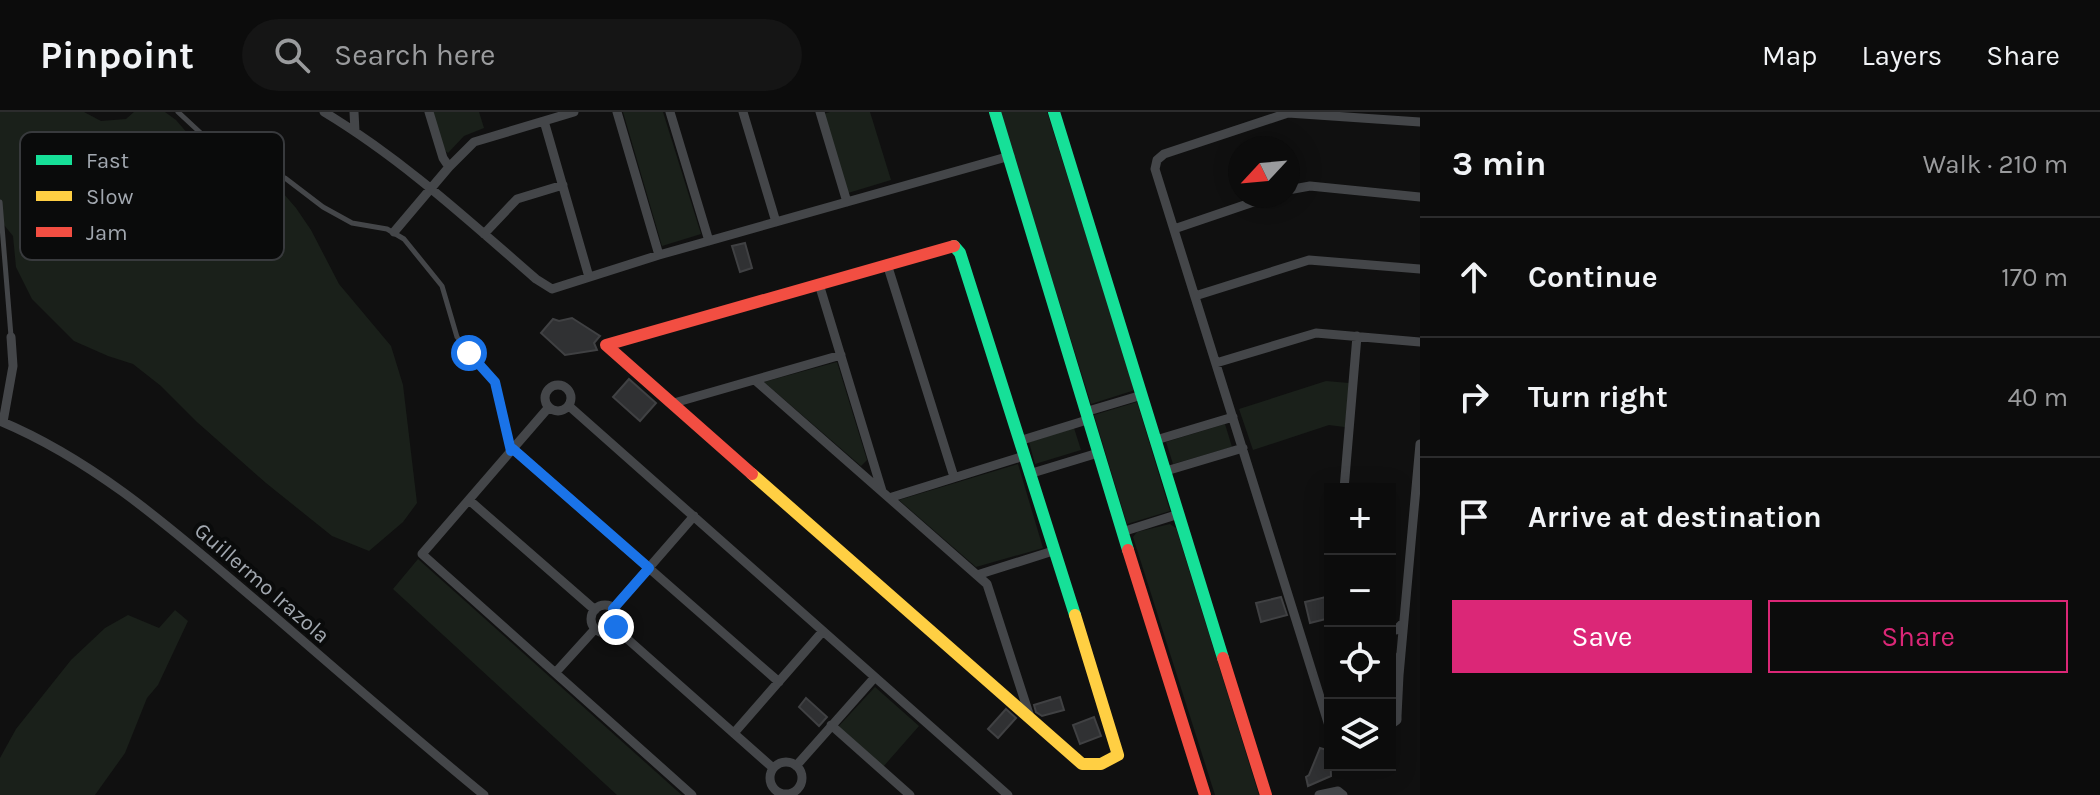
<!DOCTYPE html>
<meta charset="utf-8">
<style>
body{margin:0;font-family:Karla,sans-serif;background:#151515;color:#f1f3f6}
.controls{position:absolute;right:24px;bottom:24px;display:grid;overflow:hidden;border-radius:0px;box-shadow:0 4px 20px #0003}
.controls button{width:72px;height:72px;display:grid;place-items:center;padding:0;border:0;border-bottom:2px solid #2c2c2d;background:#0c0c0c;color:#f1f3f6;font:40px sans-serif}
.compass{position:absolute;left:1228px;top:24px;width:72px;height:72px;border-radius:50%;background:#0c0c0c;box-shadow:0 4px 20px #0003;rotate:244deg}
.stop{position:absolute;width:24px;height:24px;margin:-18px;border:6px solid #1a73e8;border-radius:50%;background:#fff}
.stop.end{background:#1a73e8;border-color:#fff;box-shadow:0 2px 8px #0008}
.list{margin:0;padding:0;list-style:none}
h2{display:flex;justify-content:space-between;align-items:center;height:104px;margin:0;padding:0 32px;font-size:34px}
h2 small{font-size:26px;font-weight:400;color:#9a9b9d}
.list li{display:grid;grid-template-columns:52px 1fr auto;gap:24px;align-items:center;box-sizing:border-box;height:120px;padding:0 32px;border-top:2px solid #2c2c2d}
.list b{display:block;font-size:30px;white-space:nowrap}
.list em{font-size:26px;font-style:normal;color:#9a9b9d}
.actions{display:flex;gap:16px;padding:24px 32px}
.actions a{flex:1;padding:18px 0;border:2px solid #db2777;border-radius:0px;text-align:center;font-size:28px;color:#db2777}
.actions .main{background:#db2777;color:#fff}
.icon{flex:none;width:44px;height:44px;fill:none;stroke:currentColor;stroke-width:2;stroke-linecap:round;stroke-linejoin:round}
.map{position:relative;flex:none;width:1420px;height:683px;overflow:hidden}
header{display:flex;align-items:center;gap:48px;box-sizing:border-box;height:112px;padding:0 40px;background:#0c0c0c;border-bottom:2px solid #2c2c2d}
header strong{font-size:38px}
nav{display:flex;gap:44px;margin-inline-start:auto;font-size:28px}
.search{width:560px;height:72px;background:#151515;display:flex;align-items:center;gap:20px;box-sizing:border-box;padding:0 28px;border-radius:44px;color:#9a9b9d;font-size:30px}
main{display:flex}
aside{flex:1;background:#0c0c0c}
.map>svg:first-child{display:block}
.green{fill:#1a201a}
.building{fill:#303133;stroke:#404143;stroke-width:2}
.lines{fill:none;stroke-linecap:round;stroke-linejoin:round}
.lane{stroke:#444649;stroke-width:5}
.street{stroke:#444649;stroke-width:9}
.fast{stroke:#16e098;stroke-width:12}
.slow{stroke:#ffcf43;stroke-width:12}
.jam{stroke:#f24e42;stroke-width:12}
.route{stroke:#1a73e8;stroke-width:10}
.labels{text-anchor:middle;dominant-baseline:central;stroke-width:8;stroke-linejoin:round;paint-order:stroke}
.street-label{font-size:22px;fill:#a2a8b0;stroke:#0a0b0b}
.key{fill:#0a0b0b;stroke:#383a3d;stroke-width:2}
.key-label{font-size:22px;fill:#a2a8b0}
</style>
<header>
<strong>Pinpoint</strong>
<div class="search"><svg class="icon" aria-label="search" viewBox="0 0 24 24"><circle cx="10" cy="10" r="6"/><path d="M15 15l6 6"/></svg>Search here</div>
<nav><a>Map</a><a>Layers</a><a>Share</a></nav>
</header>
<main>
<div class="map">
<svg width="1420" height="683" viewBox="0 0 1420 683">
<rect width="100%" height="100%" fill="#101010"/>
<!-- green -->
<path class="green" d="M0,0H84L101,9L126,7L134,0H165L176,8L201,37L234,63L276,73L296,96L311,118L339,172L391,234L403,273L417,391L403,410L369,439L332,424L266,371L197,310L161,274L133,252L108,244L74,229L32,187L16,155L13,124L0,108Z
M433,0H479L484,16L464,24L448,41L444,38Z
M623,0H663L701,122L662,134Z
M830,0H870L891,68L848,81L823,2Z
M1000,0H1047L1135,278L1091,292Z
M837,250L867,348L861,354L764,270Z
M1326,269L1349,271L1345,315L1329,313L1253,338L1239,297Z
M1137,290L1170,399L1127,412L1094,303Z
M1225,312L1232,335L1173,352L1166,330Z
M1074,316L1081,338L1035,352L1029,330Z
M1018,352L1043,436L976,455L899,388Z
M1170,412L1176,416L1259,683H1215L1133,425L1137,420Z
M418,447L675,677L682,683H617L393,477Z
M175,498L188,509L158,573L147,586L125,641L95,683H0V646L16,617L71,548L105,516L128,503L159,516Z
M875,575L919,614L883,655L838,615Z"/>
<!-- building -->
<path class="building" d="M745,131L752,156L740,160L732,134Z
M572,206L600,224L594,231L597,238L565,243L541,221L553,207L559,209Z
M629,267L656,291L640,309L613,285Z
M1330,484V506L1310,511L1305,490Z
M1281,485L1287,503L1261,510L1256,491Z
M1060,585L1064,598L1042,604L1036,600L1034,593Z
M806,586L827,605L819,614L799,595Z
M1006,597L1016,606L998,626L988,617Z
M1094,605L1101,624L1080,632L1073,613Z
M1320,636L1330,639L1331,664L1308,674L1306,665L1309,663Z"/>
<g class="lines">
<!-- lane -->
<path class="lane" d="M178,0L219,38L285,66L323,95L352,111L387,117L404,127L442,174L457,225L495,270L510,338
M0,90L11,224"/>
<!-- street -->
<path class="street" d="M324,0C402,47 468,108 536,167L552,177L659,143L1010,44
M354,0L355,19
M429,0L443,46L449,55
M617,0L659,143
M670,0L709,129
M743,0L776,110
M820,0L847,90
M1291,0L1164,42L1157,48L1155,57L1330,617
M1288,1L1420,10
M544,9L589,165
M1288,78L1310,74L1420,85
M1174,117L1271,84
M394,120L449,55L474,30L574,0
M484,122L517,87L563,73
M887,152L954,365
M819,172L882,379
M1195,184L1309,148L1420,157
M1216,251L1316,221L1420,230
M755,268L987,472L1030,605
M545 286a13 13 0 1 1 26 0a13 13 0 1 1-26 0Z
M674,291L841,243
M569,294L1008,683
M549,295L422,442L692,683
M1085,300L1142,283
M0,309C96,349 174,419 253,486C330,552 406,619 484,683
M3,310L13,254L11,225
M1156,328L1233,305
M1019,329L1087,308
M513,337L779,570
M1166,359L1243,336
M1029,362L1098,341
M1344,377L1357,224
M889,386L1024,344
M469,388L595,498
M1122,420L1179,402
M977,463L1053,439
M591 507a14 14 0 1 1 28 0a14 14 0 1 1-28 0Z
M613,497L694,404
M615,516L773,656
M1390,518H1396L1403,511
M1390,536L1397,559
M556,560L595,517
M831,613L910,683
M1390,613L1397,608V604L1399,563L1420,332
M734,621L823,519
M770 666a16 16 0 1 1 32 0a16 16 0 1 1-32 0Z
M796,654L875,565
M1319,683L1338,679L1343,683"/>
<!-- fast -->
<path class="fast" d="M995,0L1128,438
M1054,0L1223,546
M954,134L960,141L1075,503"/>
<!-- slow -->
<path class="slow" d="M752,362L1082,652H1101L1118,643L1075,503"/>
<!-- jam -->
<path class="jam" d="M752,362L606,233L954,134
M1128,438L1205,683
M1223,546L1266,683"/>
</g>
<g class="lines">
<!-- route -->
<path class="route" d="M469,241L495,270L511,339L513,337L649,456L613,497L618,506L616,515"/>
</g>
<g class="labels">
<!-- street labels -->
<g class="street-label">
<text transform="translate(262 471) rotate(41)">Guillermo Irazola</text>
</g>
</g>
<!-- legend -->
<rect x="20" y="20" width="264" height="128" rx="12" class="key"/>
<rect x="36" y="43" width="36" height="10" fill="#16e098"/>
<rect x="36" y="79" width="36" height="10" fill="#ffcf43"/>
<rect x="36" y="115" width="36" height="10" fill="#f24e42"/>
<g class="key-label">
<text x="86" y="56">Fast</text>
<text x="86" y="92">Slow</text>
<text x="86" y="128">Jam</text>
</g>
</svg>
<div class="controls">
<button>+</button>
<button>−</button>
<button><svg class="icon" aria-label="locate" viewBox="0 0 24 24"><circle cx="12" cy="12" r="6"/><path d="M12 2v4M12 18v4M2 12h4M18 12h4"/></svg></button>
<button><svg class="icon" aria-label="layers" viewBox="0 0 24 24"><path d="M12 4l9 5-9 5-9-5zM3 14l9 5 9-5"/></svg></button>
</div>
<svg class="compass" viewBox="-18 -18 36 36"><path d="M0-13l5 13h-10z" fill="#e53935"/><path d="M0 13l5-13h-10z" fill="#9a9b9d"/></svg>
<div class="stop" style="left:469px;top:241px"></div>
<div class="stop end" style="left:616px;top:515px"></div>
</div>
<aside>
<h2>3 min<small>Walk · 210 m</small></h2>
<ul class="list">
<li><svg class="icon" aria-label="ahead" viewBox="0 0 24 24"><path d="M12 20V5M6 11l6-6 6 6"/></svg><div><b>Continue</b></div><em>170 m</em></li>
<li><svg class="icon" aria-label="right" viewBox="0 0 24 24"><path d="M7 20v-9h11M14 6l5 5-5 5"/></svg><div><b>Turn right</b></div><em>40 m</em></li>
<li><svg class="icon" aria-label="arrive" viewBox="0 0 24 24"><path d="M6 21V4h12l-3 4 3 4H6"/></svg><div><b>Arrive at destination</b></div></li>
</ul>
<div class="actions"><a class="main">Save</a><a>Share</a></div>
</aside>
</main>
